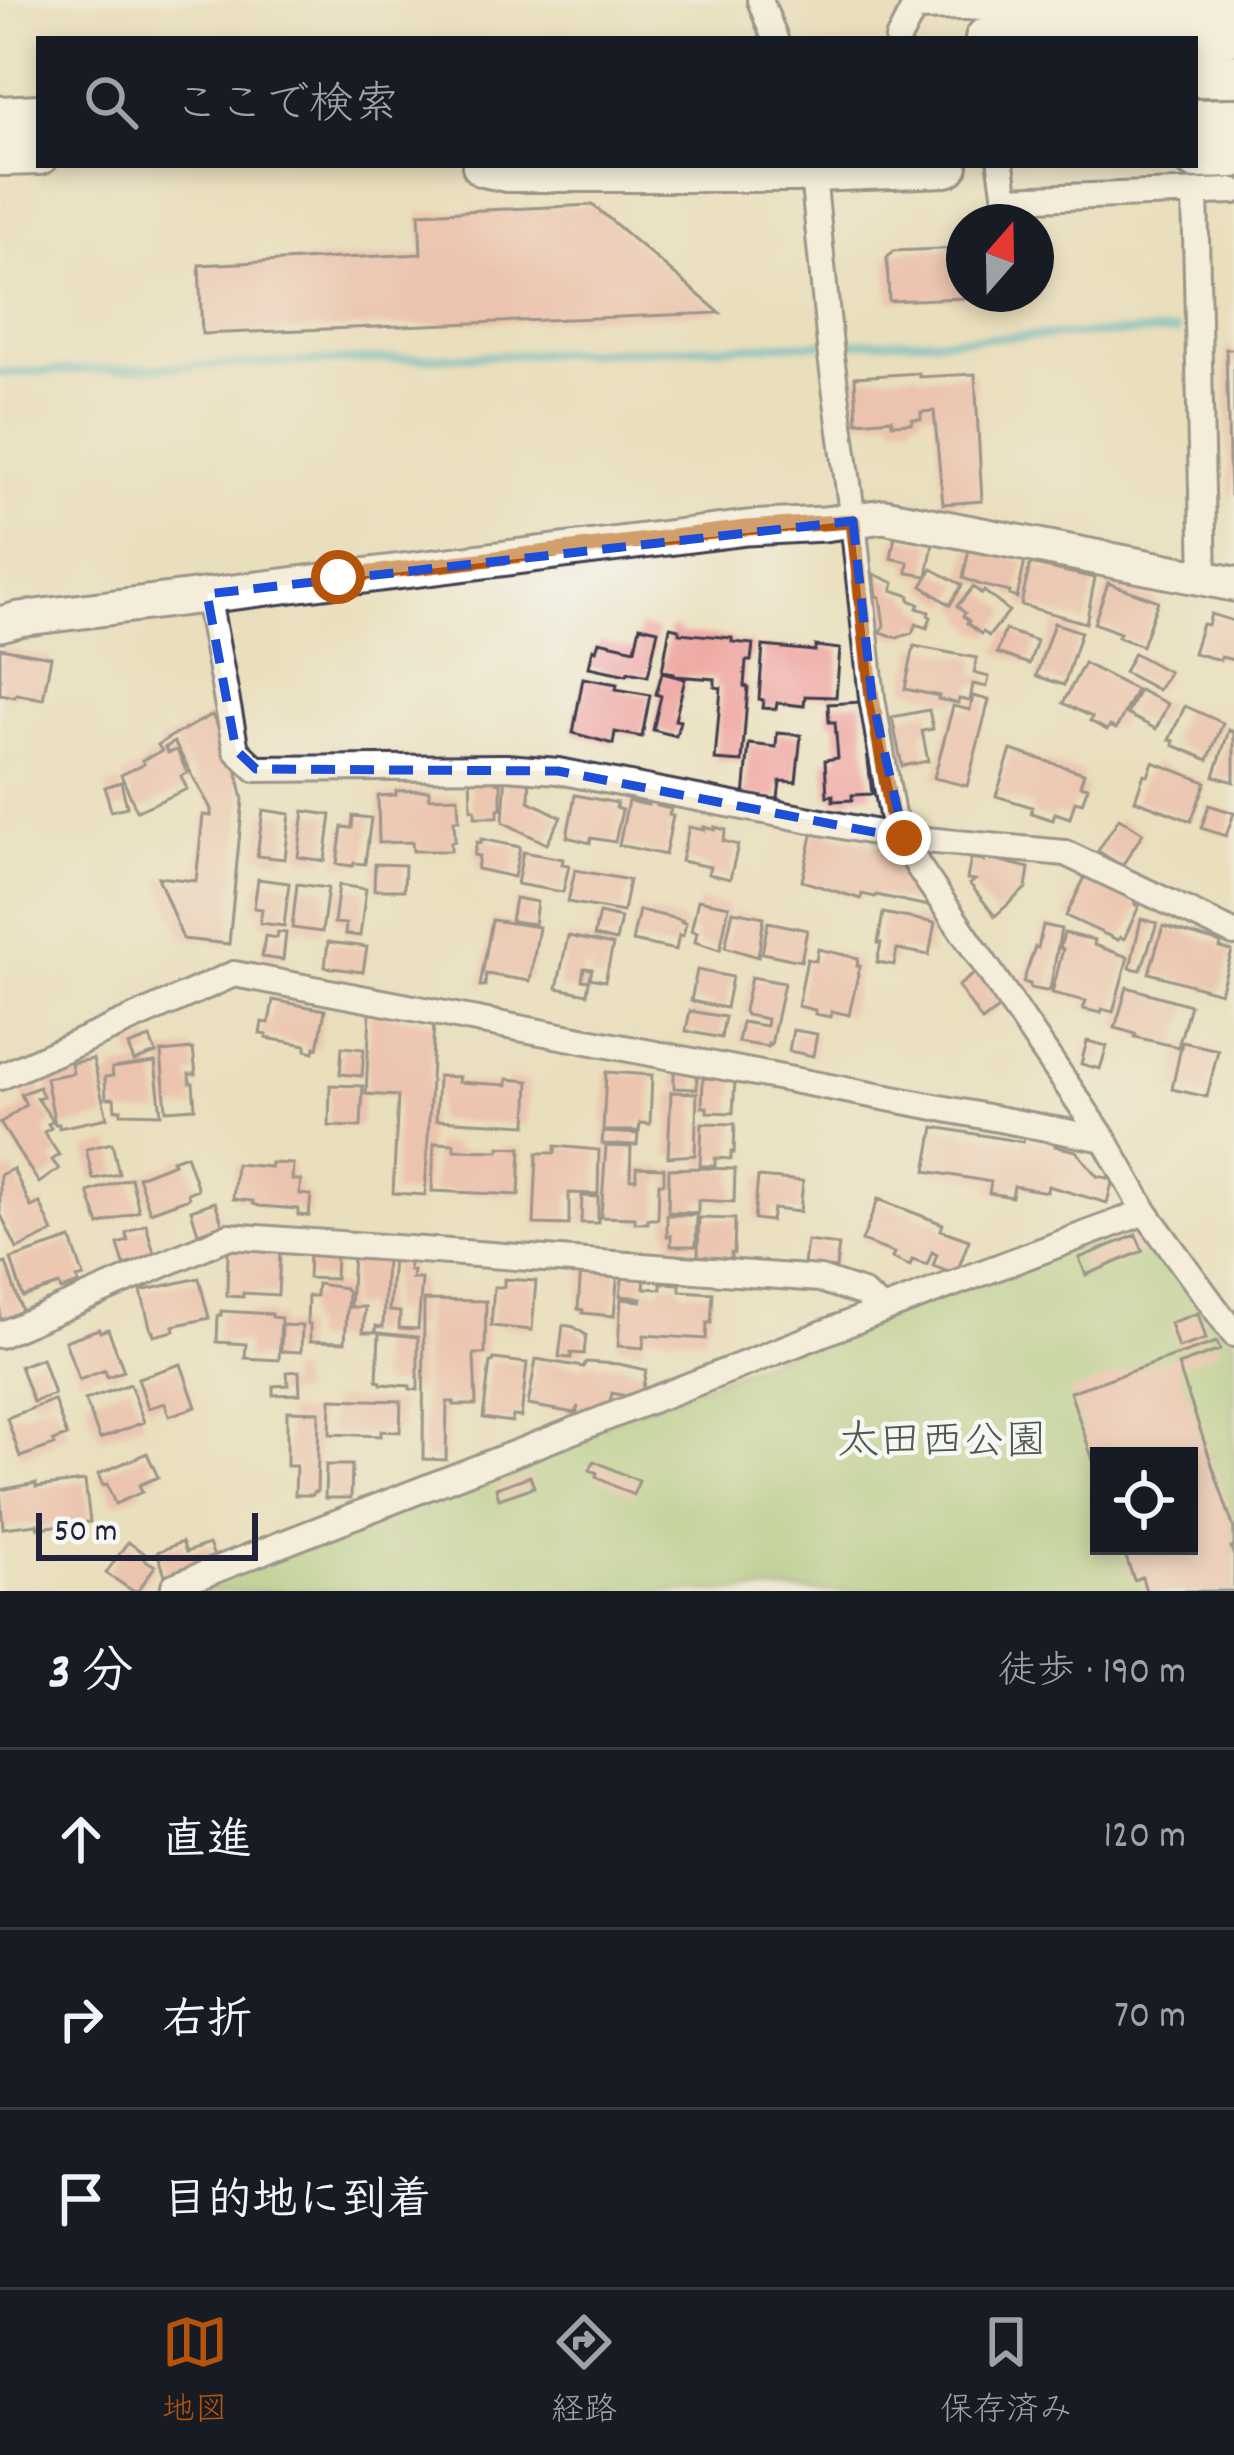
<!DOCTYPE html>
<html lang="ja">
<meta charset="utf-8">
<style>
body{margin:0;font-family:Dekko,"Klee One",sans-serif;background:#20242c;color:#f1f3f6}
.controls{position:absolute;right:36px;bottom:36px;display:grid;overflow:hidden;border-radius:0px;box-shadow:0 6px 18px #0003}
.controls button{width:108px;height:108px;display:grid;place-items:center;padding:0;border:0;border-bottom:3px solid #363941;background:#171b24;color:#f1f3f6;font:60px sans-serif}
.compass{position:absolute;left:946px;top:204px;width:108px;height:108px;border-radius:50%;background:#171b24;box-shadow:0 6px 18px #0003;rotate:20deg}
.scale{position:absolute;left:36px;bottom:30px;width:222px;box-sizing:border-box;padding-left:12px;border:6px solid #22223b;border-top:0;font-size:33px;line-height:42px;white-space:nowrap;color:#22223b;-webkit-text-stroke:9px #f6f6f2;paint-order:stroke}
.stop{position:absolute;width:36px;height:36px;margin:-27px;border:9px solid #b45309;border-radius:50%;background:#fff}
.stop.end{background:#b45309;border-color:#fff;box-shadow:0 3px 12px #0008}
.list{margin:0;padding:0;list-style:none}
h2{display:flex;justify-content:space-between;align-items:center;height:156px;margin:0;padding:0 48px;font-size:51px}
h2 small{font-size:39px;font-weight:400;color:#9ea1a6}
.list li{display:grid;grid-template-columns:78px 1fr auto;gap:36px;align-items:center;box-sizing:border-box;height:180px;padding:0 48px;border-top:3px solid #363941}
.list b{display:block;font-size:45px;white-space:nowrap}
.list em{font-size:39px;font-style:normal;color:#9ea1a6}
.icon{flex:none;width:66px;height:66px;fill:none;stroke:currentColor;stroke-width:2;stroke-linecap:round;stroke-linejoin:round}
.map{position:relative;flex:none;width:1234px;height:1591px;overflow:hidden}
.search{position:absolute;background:#171b24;box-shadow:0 6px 18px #0003;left:36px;right:36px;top:36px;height:132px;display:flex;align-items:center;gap:30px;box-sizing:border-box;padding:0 42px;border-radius:0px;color:#9ea1a6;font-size:45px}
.sheet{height:696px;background:#171b24}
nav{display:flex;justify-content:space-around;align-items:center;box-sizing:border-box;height:168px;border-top:3px solid #363941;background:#171b24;font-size:33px;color:#9ea1a6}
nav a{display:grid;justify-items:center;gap:6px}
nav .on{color:#b45309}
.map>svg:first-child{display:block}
.green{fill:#95c472;stroke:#5c7356;stroke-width:3;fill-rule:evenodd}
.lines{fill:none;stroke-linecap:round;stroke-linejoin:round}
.stream{stroke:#42aec1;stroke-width:9}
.building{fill:#efa39e}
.street-casing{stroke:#403e4e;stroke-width:30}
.secondary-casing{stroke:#403e4e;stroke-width:39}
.highway-casing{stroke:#403e4e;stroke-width:48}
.street{stroke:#fff;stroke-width:24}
.secondary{stroke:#fff;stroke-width:33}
.highway{stroke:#fff;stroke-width:42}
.route{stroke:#b45309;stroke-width:15}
.marked{fill:none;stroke:#1d4ed8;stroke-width:9;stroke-dasharray:24 15;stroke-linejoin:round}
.labels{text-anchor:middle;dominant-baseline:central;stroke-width:9;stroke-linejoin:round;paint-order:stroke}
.park-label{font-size:42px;fill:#4a5b4e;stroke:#f6f6f2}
</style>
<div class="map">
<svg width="1234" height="1591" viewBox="0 0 1234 1591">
<rect width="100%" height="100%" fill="#f6f6f2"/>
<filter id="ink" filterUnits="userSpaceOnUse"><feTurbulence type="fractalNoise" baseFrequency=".00833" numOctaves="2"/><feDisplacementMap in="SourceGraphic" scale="24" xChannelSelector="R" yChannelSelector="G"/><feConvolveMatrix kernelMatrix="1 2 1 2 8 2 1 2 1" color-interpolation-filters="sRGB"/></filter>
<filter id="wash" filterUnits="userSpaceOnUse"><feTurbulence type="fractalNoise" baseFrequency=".004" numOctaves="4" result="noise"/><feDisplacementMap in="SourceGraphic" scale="48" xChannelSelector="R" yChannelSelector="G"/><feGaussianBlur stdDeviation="2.7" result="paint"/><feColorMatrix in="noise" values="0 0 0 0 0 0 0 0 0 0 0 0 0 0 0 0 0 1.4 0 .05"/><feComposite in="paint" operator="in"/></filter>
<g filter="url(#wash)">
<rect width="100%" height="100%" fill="#eadfbc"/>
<!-- green -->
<path class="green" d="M1145,1212L1234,1334V1591H176ZM1099,1456H1189V1546H1099Z"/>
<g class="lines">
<!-- stream -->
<path class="stream" d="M0,373L1177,331"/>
</g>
<g id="blocks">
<!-- building -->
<path class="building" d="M593,205L720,313L202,334L199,265L421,254L419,213Z
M964,248V298L889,301L887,258L893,251Z
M1226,349H1234V495H1230Z
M919,373V377L975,374L982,501L943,504L934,411L921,412V419H912V423L892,424V419L857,422L855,377Z
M895,536L933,543L927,576L907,573L908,562L891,558Z
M969,549L1025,561L1017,598L1009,595L1010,592L981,585L963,578Z
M1030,564L1095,578L1086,623L1021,605Z
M932,569L962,585L950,605L922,586Z
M874,574L894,583L892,590L910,596L909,600L919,604L917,608L929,612L928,615L931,617L927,628L916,624L912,633L897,638L881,632L884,625L880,597L877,596Z
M1108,583L1158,601L1142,646L1118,637L1120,633L1094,623Z
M973,587L982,594L984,591L1009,611L989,636L983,632L981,634L967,623L969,621L963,616L965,613L957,606Z
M1211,614L1234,621V660L1221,657L1220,660L1193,653L1202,624L1208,625Z
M1054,623L1081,632L1064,685L1036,676Z
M640,626L658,630L648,676L628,672L627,675L589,667L593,649L596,650L599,641L635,649Z
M670,627L679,629V633L732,638V642L753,644L751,661H746L744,686L748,687L742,762L715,760L721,688L715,687V679L674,676V673L662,671Z
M1005,630L1037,641L1029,664L997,653Z
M763,646L815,651V646L840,649L836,697L805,696L804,706L777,703L776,709L762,708L763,700L759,699Z
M914,646L977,658L974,673L989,677L987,687L973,684L970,701L959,699L958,703L938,699L939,696L905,689Z
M0,648L51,657L43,699L16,694L15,697L0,694Z
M1134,653L1169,672L1158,690L1124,672Z
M1084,663L1136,690L1116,729L1110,726L1107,730L1090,721L1092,717L1063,703Z
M662,673L685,679L675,720L680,721L676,736L653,730L661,696L656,694Z
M583,678L617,684L616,689L650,695L642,737L615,732L613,744L573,733Z
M1139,690L1168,704L1156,729L1127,714Z
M973,696L989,700L967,786L934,778L953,706L970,710Z
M861,702L872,794L852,795V800L833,801V795L827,796L825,760L838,758L835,722H829L828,704Z
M1185,706L1223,723L1208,760L1173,745L1174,741L1169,740Z
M929,710L933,729L922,731L928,761L902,766L892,717Z
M212,715L234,757L243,800L229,944L183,939L158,877L196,881L203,815L211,816V809L174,742L165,748L168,753L177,750L187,773L181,776L187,789L137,811L121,775L144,764L142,760L162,751L158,745L170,737Z
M1229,730L1234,732V782L1214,776Z
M777,733L801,735L796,782L780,781L778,799L744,797L749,744L776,747Z
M1011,750L1084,773L1080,785L1088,787L1082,803L1075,801L1070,818L1055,813L1053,820L1031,813L1032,807L996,796Z
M1153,762L1206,782L1191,821L1135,800L1144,774L1148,776Z
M506,770L530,771L529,801L561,817L547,844L503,822Z
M470,774H496V782L501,783V809H498V817H475V809H471Z
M121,782L127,807L111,811L105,787Z
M429,790V798L458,797L459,820H454L455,841L451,842V851H413L412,842L379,843L378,796L396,795V791Z
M575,795L617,803L616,808L622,810L615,842L591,838L590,843L567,837Z
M628,801L648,805L649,801L658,803L657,806L671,809L669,815L673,816L665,855L619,845Z
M1209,805L1234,813L1226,836L1201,828Z
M263,810L290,814L285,859L257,856Z
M304,811L331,815L325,861L298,857Z
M353,816L371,818L365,864L354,863L353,866L337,864L342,827L352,828Z
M1119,818L1143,833L1122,866L1098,851Z
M689,827L704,830V827L715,830V827L726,830L723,841L738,845L730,879L708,874L710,867L681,861Z
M813,831L902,850L908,860L889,857L911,862L928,906L876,895L875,897L862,894L861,899L802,881Z
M481,839L520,847L514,877L477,869L479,856L474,855L477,842L481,843Z
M523,852L563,859L562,864L569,865L563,892L517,884Z
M985,857L1029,868L1026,888L995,916L970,884L975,880L967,879L971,858L984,861Z
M375,864L405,865L404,890H374Z
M575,870L629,880L623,912L568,902Z
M1085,877L1135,900V905L1139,906L1124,939L1120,937L1118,940L1066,916Z
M258,879L289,883L284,926L260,923L262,909L254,908Z
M297,884L328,888L322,932L292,928Z
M339,885L366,889L360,936L345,934L346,924L334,923Z
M515,898L537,902L534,924L511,921Z
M698,900L729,906L720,950L695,942L697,932L691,931Z
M639,910L682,920L681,922L686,923L683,936L679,935L676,950L632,941Z
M733,911L764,917L758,957L725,947Z
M599,913L621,918L616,941L594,936Z
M883,913L935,923L929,955L897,949L894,965L877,962L881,943H878Z
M1141,919L1157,923L1141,970L1130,968Z
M492,920L539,927L530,981L486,974L485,986H480Z
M768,922L807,930L801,961L762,953Z
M1043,925L1061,929L1050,990L1046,991L1030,988V984L1023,982L1035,947L1038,948Z
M1163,926L1221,943L1220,948L1232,951L1220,993L1149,973Z
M278,932L286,933L283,960L262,957L265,936L277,938Z
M1064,933L1095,940L1094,945L1128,957L1113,1012L1102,1009L1101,1013L1083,1009L1086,1001L1052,993L1063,949L1060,948Z
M568,936L613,945L605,981L590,978L592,969L584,968L582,980L589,981L587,994L557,988Z
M328,942L367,947L363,972L325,967Z
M818,949L858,958L857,966H860L849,1015L832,1011L831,1017L815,1014V1010L798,1006L807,959L816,961Z
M697,970L732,977L726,1008L691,1001Z
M978,971L1002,1006L982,1021L958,986Z
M751,977L784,983L771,1045L768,1044V1047L738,1042L742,1022L766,1026L767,1019L746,1015L744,1011Z
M1127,987L1190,1005L1178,1047L1135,1037L1136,1034L1115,1028Z
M273,1000L325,1010L318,1048L315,1047L314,1052L306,1050V1045L266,1038L267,1035L260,1034L262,1022L269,1023Z
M690,1011L725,1017L721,1038L686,1031Z
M370,1013L434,1022L425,1195L393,1193L398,1096L366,1094Z
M793,1030L817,1034L813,1056L789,1051Z
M150,1038L156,1053L134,1061L128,1046Z
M1087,1041L1107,1046L1100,1069L1081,1064Z
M1182,1042L1218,1050L1207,1097L1172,1089Z
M342,1047L364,1049L362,1076L340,1074Z
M193,1049L196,1074H189L190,1083H193L195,1108L166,1110L161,1052Z
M93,1059L107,1118L59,1128V1124H55L46,1078L73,1073L71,1063Z
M155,1062L161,1114L121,1113V1109L115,1110L114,1098H106L105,1077L113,1076L112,1068Z
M679,1071H697V1089L674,1088V1072Z
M606,1072L652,1075L650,1124L640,1123L639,1131H603Z
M438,1076L459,1077L458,1082L507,1085V1079L529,1081L527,1125L436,1120Z
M703,1078L735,1080L733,1113L707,1112V1107H702Z
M330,1085L363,1086L361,1127L329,1126Z
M39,1087L43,1096L37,1098L53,1121L48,1124L51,1128L44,1132L59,1155L52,1160L59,1169L39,1183L0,1123L26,1105L21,1094Z
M671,1092L697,1093L695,1155L668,1157Z
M702,1123L735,1124L734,1153L731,1152V1159L715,1158V1166H700Z
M934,1127L1023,1142L1024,1137L1055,1142V1146L1076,1151L1097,1176L1113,1179L1107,1203L1048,1186L1047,1192L1014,1186L1012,1197L989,1193L991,1182L926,1171Z
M603,1132L638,1134L637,1145L602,1144Z
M112,1143L119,1174L93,1179L86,1149Z
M434,1143L454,1144V1150L499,1151V1147L521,1148L519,1195L432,1191Z
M555,1146L599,1150L598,1194L569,1193V1225L534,1224L537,1153H555Z
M606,1146L631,1147L630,1179H636V1167L664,1168V1183H659L658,1219H648V1223H635V1218L601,1217Z
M186,1155L198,1189L188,1193L189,1198L150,1212L138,1177L174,1163L172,1160Z
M271,1163L293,1164L292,1180H301L299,1194L311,1195L309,1216L298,1215V1209L259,1206L253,1204V1201L233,1199L236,1164L271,1167Z
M701,1168L735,1169L734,1202L698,1200V1213L668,1212L669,1169Z
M13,1169L31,1207L40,1203L53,1232L17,1249L0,1213V1175Z
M758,1177L803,1181L800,1212L773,1209L771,1221L754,1219Z
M131,1178L139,1211L99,1225L88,1192Z
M582,1196L598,1197V1223H581Z
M878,1199L943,1224L941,1230L969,1240L956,1275L933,1266L937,1255L932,1252L927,1265L912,1260L910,1266L892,1258L894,1253L862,1241Z
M215,1202L223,1225L198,1233L191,1210Z
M667,1215H697L696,1246H671V1235L667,1236Z
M699,1218L735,1219L734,1253H731V1259L698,1256Z
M146,1224L155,1257L124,1265L118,1244L128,1241L126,1233Z
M1136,1235L1143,1251L1086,1275L1079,1258Z
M71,1239L84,1277L77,1279L79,1284L61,1290L59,1285L23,1297L11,1259Z
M807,1241L839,1245L836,1268L804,1265Z
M228,1250L280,1252L278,1295L243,1293V1297L227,1296Z
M309,1254L336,1255L335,1279L308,1278Z
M353,1255L386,1257L383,1327L376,1326V1332H363L365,1307H350Z
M393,1259L409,1260V1271H413L412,1279H422L418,1329L399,1328L400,1312L389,1311Z
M6,1263L23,1314L0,1321V1265Z
M581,1267L618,1270L614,1316L582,1313L583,1310L578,1309Z
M623,1272L645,1274L644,1288L661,1289V1283L680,1284V1291L713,1293L711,1323H707L706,1339L644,1335L643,1348L618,1346L621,1299L641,1301L642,1298L620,1296Z
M199,1278L209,1318L173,1326L174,1331L154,1336L153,1331H151L141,1291Z
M504,1279L536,1281L532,1330L491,1326L494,1287H504Z
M317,1284L345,1288L348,1293L345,1342L310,1341V1324H307L308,1296H316Z
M424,1300L486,1301L485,1354H474L476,1405H454V1402H447L446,1460L423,1459Z
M221,1311L272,1314V1317L281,1318L279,1360L245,1358L246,1344L217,1342L218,1315H221Z
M1198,1313L1206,1339L1178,1348L1170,1323Z
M282,1325L302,1326L301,1352L281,1351Z
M563,1325L574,1327L586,1335L584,1354L571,1353V1358L559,1357Z
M99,1329L100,1332L108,1329L124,1371L107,1377L105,1370L79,1380L65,1341Z
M379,1333L418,1337V1390L410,1389V1386L381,1384V1382L377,1381Z
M1217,1342L1220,1350L1178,1365L1234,1529V1547L1231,1548L1234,1556V1591H1146L1142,1577L1134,1580L1122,1546H1189V1456H1099L1098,1475L1070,1392Z
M42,1358L54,1394L33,1402L20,1366Z
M494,1359L527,1363L521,1417L513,1416L512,1422L483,1418L490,1362H493Z
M536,1359L583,1367L586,1362L619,1364L646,1370L641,1399L612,1393L608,1412L574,1425L578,1406L575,1413L528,1405Z
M181,1364L196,1407L169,1416L165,1403L148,1408L138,1378Z
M299,1371L300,1394L273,1395V1386L288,1385L287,1372Z
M130,1384L144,1422L100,1439L85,1400Z
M331,1399L401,1401L400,1432L381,1431V1436L330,1434Z
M54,1400L67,1436L53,1441L54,1445L20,1457L7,1418Z
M287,1411L319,1412L317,1492H313V1495H295L296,1466H287Z
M147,1453L158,1477L139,1485L142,1492L115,1504L107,1484L103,1486L98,1474Z
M594,1461L639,1481L633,1495L596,1477L597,1473L590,1470Z
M326,1465H352L351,1498H325Z
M530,1476L534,1487L499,1499L496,1488Z
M85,1481L90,1522L38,1528L37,1524L3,1528L0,1490L36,1483V1487Z
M128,1542L147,1555L144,1559L155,1566L138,1591H133L106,1573Z
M182,1542L186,1552L209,1544L217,1564L168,1583L157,1552Z"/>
</g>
</g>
<g filter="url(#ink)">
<use href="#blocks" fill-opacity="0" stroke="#403e4e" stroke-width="3"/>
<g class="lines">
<defs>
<path id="street" d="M760,0L775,39
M898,39L914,8L1234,2
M812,165L831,356L853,521L872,698L892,815L918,866L1104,1139L1145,1212L1234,1334
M1001,165L1006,199L1234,191
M1195,193L1204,577
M207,594L236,750L256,769L506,767L558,771L904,838L1065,853L1234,933
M0,1077L234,974L1104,1139
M0,1335L229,1236L820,1279L862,1293L883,1310
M176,1591L174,1586L883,1310L1145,1212"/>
<path id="secondary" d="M0,624L19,619L747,528L824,524L884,516L1234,584"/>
<path id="highway" d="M987,39L1234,33
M1195,75H1234
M0,118L39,116
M1195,121L1234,120
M0,154L39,153
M1195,157L1234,156
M484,165L507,170H813L946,165"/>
</defs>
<!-- street casing -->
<use href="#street" class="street-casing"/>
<!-- secondary casing -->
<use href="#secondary" class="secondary-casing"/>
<!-- highway casing -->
<use href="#highway" class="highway-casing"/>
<!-- street -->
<use href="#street" class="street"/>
<!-- secondary -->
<use href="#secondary" class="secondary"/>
<!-- highway -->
<use href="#highway" class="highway"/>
</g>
</g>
<g class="lines" filter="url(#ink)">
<!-- route -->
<path class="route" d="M338,577L747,528L853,521L872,698L892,815L904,838"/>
</g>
<!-- marked area -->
<path d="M0 0H1234V1591H0ZM853,521L872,698L904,838L558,771L256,769L236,750L207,594Z" fill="#eadfbc" fill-opacity=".55" fill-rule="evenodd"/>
<path class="marked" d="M853,521L872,698L904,838L558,771L256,769L236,750L207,594Z"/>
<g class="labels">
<!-- park labels -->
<g class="park-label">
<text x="942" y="1445">太田西公園</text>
</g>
</g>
</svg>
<div class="controls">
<button><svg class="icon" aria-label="locate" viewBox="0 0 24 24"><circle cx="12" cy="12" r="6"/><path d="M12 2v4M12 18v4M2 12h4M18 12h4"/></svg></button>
</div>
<svg class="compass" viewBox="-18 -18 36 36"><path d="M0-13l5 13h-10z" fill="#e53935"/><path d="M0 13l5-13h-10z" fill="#9ea1a6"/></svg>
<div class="scale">50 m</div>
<div class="stop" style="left:338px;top:577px"></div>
<div class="stop end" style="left:904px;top:838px"></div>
<div class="search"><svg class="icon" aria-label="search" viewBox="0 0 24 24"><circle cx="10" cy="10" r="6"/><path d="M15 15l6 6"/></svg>ここで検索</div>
</div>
<section class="sheet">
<h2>3 分<small>徒歩 · 190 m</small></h2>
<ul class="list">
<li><svg class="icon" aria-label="ahead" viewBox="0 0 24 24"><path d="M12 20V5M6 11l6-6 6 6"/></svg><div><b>直進</b></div><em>120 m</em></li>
<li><svg class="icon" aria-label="right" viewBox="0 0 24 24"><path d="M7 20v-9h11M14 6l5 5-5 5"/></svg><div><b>右折</b></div><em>70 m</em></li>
<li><svg class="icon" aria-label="arrive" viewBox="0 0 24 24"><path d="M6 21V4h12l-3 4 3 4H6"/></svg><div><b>目的地に到着</b></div></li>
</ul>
</section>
<nav>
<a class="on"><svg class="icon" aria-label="map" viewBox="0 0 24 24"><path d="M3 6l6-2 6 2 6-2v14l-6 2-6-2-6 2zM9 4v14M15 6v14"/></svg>地図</a>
<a><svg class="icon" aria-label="directions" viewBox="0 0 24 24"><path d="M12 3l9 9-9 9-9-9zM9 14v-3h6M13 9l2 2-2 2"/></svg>経路</a>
<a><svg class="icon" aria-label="saved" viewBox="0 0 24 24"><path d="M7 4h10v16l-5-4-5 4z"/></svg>保存済み</a>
</nav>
